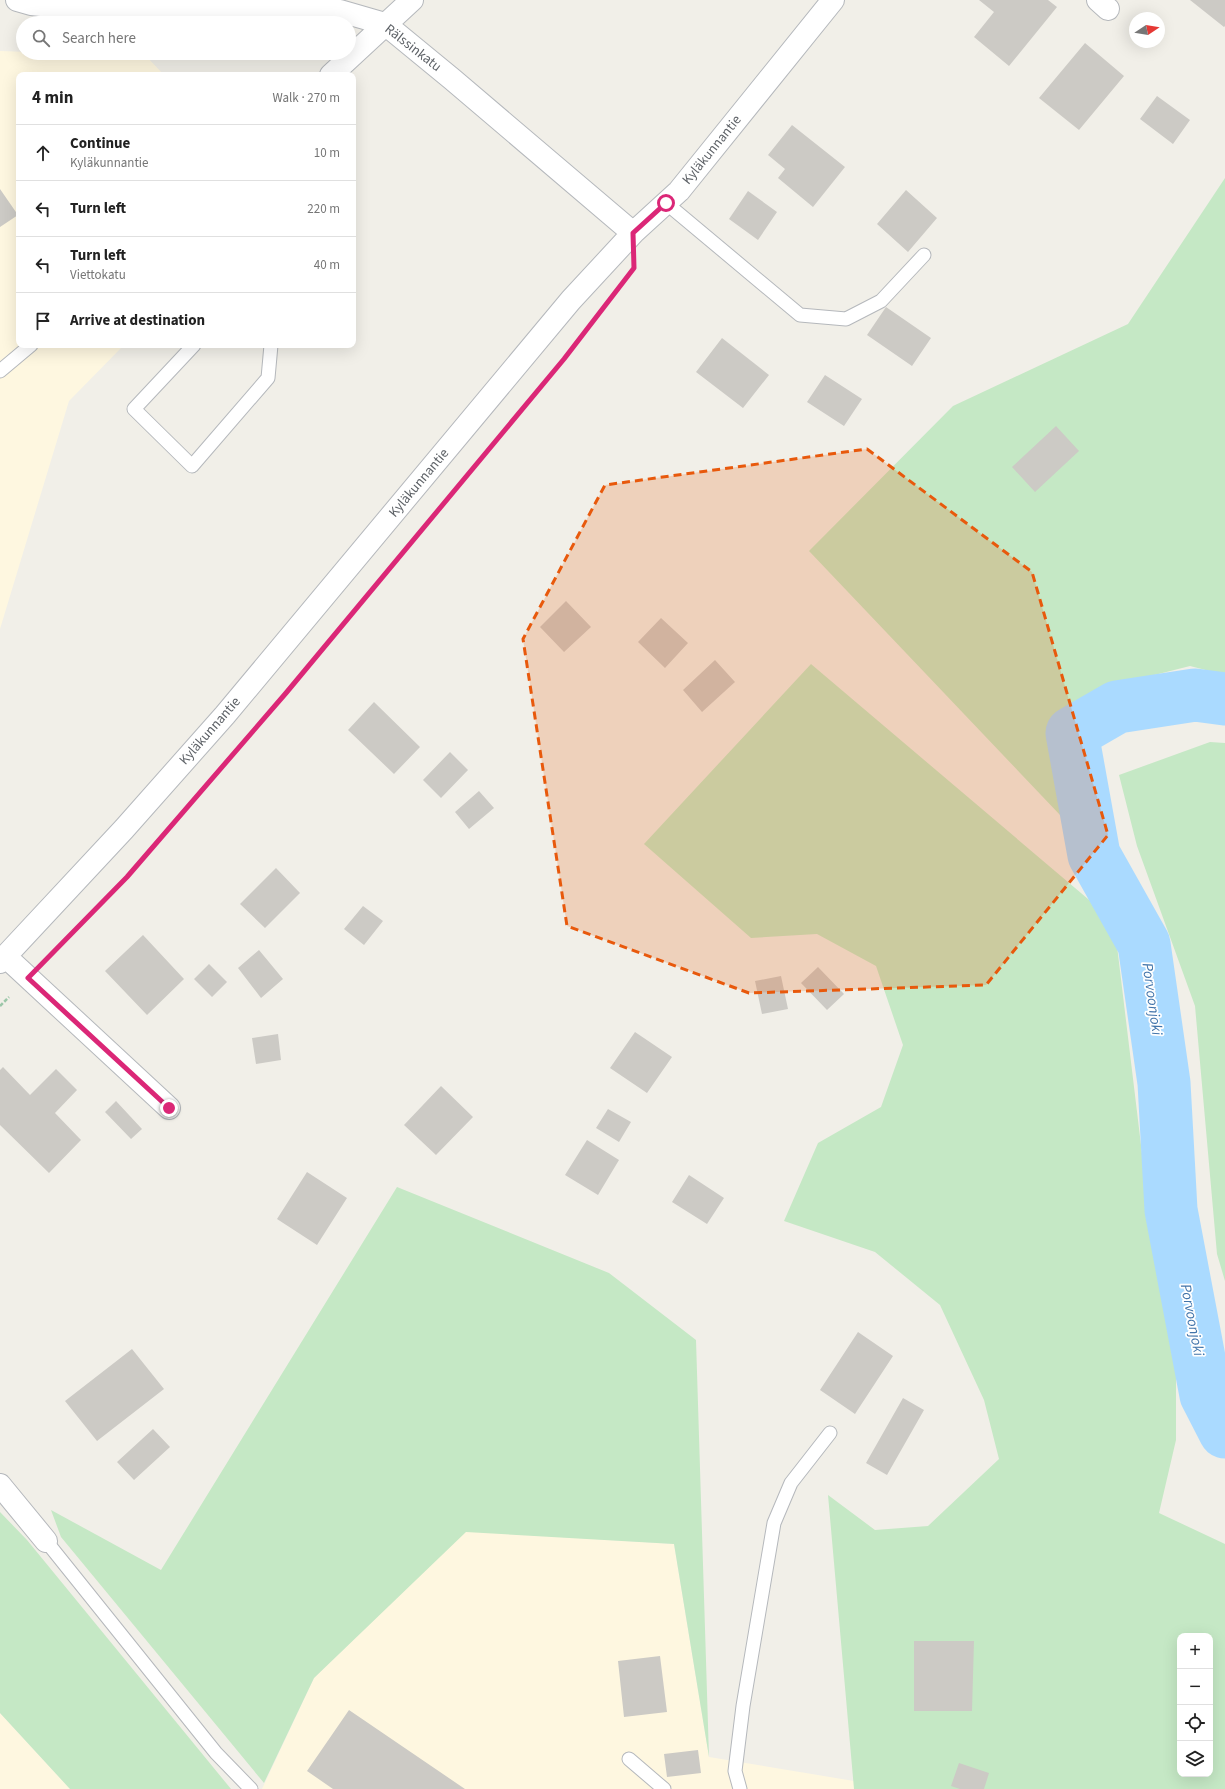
<!DOCTYPE html>
<meta charset="utf-8">
<style>
body{margin:0;font-family:"Source Sans 3",sans-serif;background:#f6f6f6;color:#222}
.controls{position:absolute;right:12px;bottom:12px;display:grid;overflow:hidden;border-radius:8px;box-shadow:0 4px 16px #0002}
.controls button{width:36px;height:36px;display:grid;place-items:center;padding:0;border:0;border-bottom:1px solid #e0e0e0;background:#fff;color:#222;font:20px sans-serif}
.compass{position:absolute;left:1129px;top:12px;width:36px;height:36px;border-radius:50%;background:#fff;box-shadow:0 4px 16px #0002;rotate:78deg}
.stop{position:absolute;width:12px;height:12px;margin:-9px;border:3px solid #db2777;border-radius:50%;background:#fff}
.stop.end{background:#db2777;border-color:#fff;box-shadow:0 1px 4px #0008}
.list{margin:0;padding:0;list-style:none}
h2{display:flex;justify-content:space-between;align-items:center;height:52px;margin:0;padding:0 16px;font-size:17px}
h2 small{font-size:13px;font-weight:400;color:#767676}
.list li{display:grid;grid-template-columns:26px 1fr auto;gap:12px;align-items:center;box-sizing:border-box;height:56px;padding:0 16px;border-top:1px solid #e0e0e0}
.list b{display:block;font-size:15px;white-space:nowrap}
.list p{margin:0;font-size:13px;white-space:nowrap;color:#767676}
.list em{font-size:13px;font-style:normal;color:#767676}
.icon{flex:none;width:22px;height:22px;fill:none;stroke:currentColor;stroke-width:2;stroke-linecap:round;stroke-linejoin:round}
.map{position:relative;flex:none;width:1225px;height:1789px;overflow:hidden}
.search{position:absolute;background:#fff;box-shadow:0 4px 16px #0002;left:16px;top:16px;width:340px;height:44px;display:flex;align-items:center;gap:10px;box-sizing:border-box;padding:0 14px;border-radius:22px;color:#767676;font-size:15px}
.panel{position:absolute;background:#fff;box-shadow:0 4px 16px #0002;left:16px;top:72px;width:340px;height:276px;border-radius:8px}
.map>svg:first-child{display:block}
.commercial{fill:#fef7e0}
.green{fill:#c5e8c5;fill-rule:evenodd}
.lines{fill:none;stroke-linecap:round;stroke-linejoin:round}
.river{stroke:#aadaff;stroke-width:53}
.building{fill:#cccac5}
.service-casing{stroke:#b5b8bc;stroke-width:15}
.minor-casing{stroke:#b5b8bc;stroke-width:24}
.path{stroke:#9cc7a9;stroke-width:2.5;stroke-dasharray:4 2;stroke-linecap:butt}
.service{stroke:#fff;stroke-width:13}
.minor{stroke:#fff;stroke-width:22}
.route{stroke:#db2777;stroke-width:5}
.marked{fill:#e8590c;fill-opacity:0.2;stroke:#e8590c;stroke-width:3;stroke-dasharray:8 5;stroke-linejoin:round}
.labels{text-anchor:middle;dominant-baseline:central;stroke-width:3.5;stroke-linejoin:round;paint-order:stroke}
.street-label{font-size:14px;fill:#5f6368;stroke:#fff}
.water-label{font-size:15px;font-style:italic;fill:#4174aa;stroke:#fff}
</style>
<div class="map">
<svg width="1225" height="1789" viewBox="0 0 1225 1789">
<rect width="100%" height="100%" fill="#f1efe8"/>
<!-- commercial -->
<path class="commercial" d="M0,51L146,56L164,75H19V345H124L69,401L0,629Z
M466,1531L674,1544L709,1757L854,1781V1789H262L314,1678Z
M0,1713L70,1789H0Z"/>
<!-- green -->
<path class="green" d="M1225,178V675L1190,666L1099,689L1059,712L1056,743L1080,836L809,551L953,406L1128,324Z
M811,664L1114,921L1148,1203L1176,1365V1440L1159,1513L1225,1544V1789H854L828,1495L875,1530L928,1526L999,1459L984,1400L940,1305L875,1252L784,1221L818,1143L881,1107L903,1045L876,966L817,934L751,938L644,844ZM1180,1636H1210V1774H1180Z
M1210,742L1225,743V1281L1217,1254L1195,1006L1137,846L1119,775Z
M397,1187L609,1273L696,1340L709,1757L674,1544L466,1532L314,1678L264,1783L61,1537L51,1510L161,1570Z
M0,1512L27,1540L231,1789H70L0,1713Z"/>
<g class="lines">
<!-- river -->
<path class="river" d="M1225,699L1195,695L1117,707L1072,733L1094,855L1144,944L1164,1083L1171,1210L1206,1395L1225,1432"/>
</g>
<!-- building -->
<path class="building" d="M979,0H1048L1057,7L1009,66L974,37L994,12Z
M1190,0H1225V26L1224,27Z
M1085,43L1124,76L1079,130L1039,98Z
M1157,96L1190,120L1173,144L1140,119Z
M792,125L845,167L813,207L778,178L785,169L768,155Z
M0,189L18,215L0,227Z
M906,190L937,218L908,252L877,224Z
M748,191L777,212L758,240L729,219Z
M886,307L931,338L912,366L867,335Z
M722,338L769,375L743,408L696,372Z
M825,375L862,399L844,426L807,402Z
M1056,426L1079,451L1035,492L1012,467Z
M566,601L591,627L564,652L540,627Z
M661,618L688,643L665,668L638,642Z
M715,660L735,682L702,712L683,690Z
M374,702L420,747L394,774L348,730Z
M450,752L468,770L441,798L423,780Z
M479,791L494,808L469,829L455,812Z
M276,868L300,893L265,928L240,904Z
M363,906L383,921L364,945L344,929Z
M143,935L184,979L147,1015L105,971Z
M259,950L283,979L261,998L238,968Z
M209,964L227,982L212,997L194,979Z
M818,967L844,994L827,1010L801,983Z
M781,976L788,1009L762,1014L755,981Z
M635,1032L672,1057L647,1093L610,1068Z
M278,1034L281,1060L256,1064L252,1038Z
M3,1067L30,1095L56,1069L77,1090L55,1113L81,1140L49,1173L0,1125V1070Z
M441,1086L473,1117L436,1155L404,1125Z
M116,1101L142,1129L131,1139L105,1112Z
M608,1109L631,1122L619,1142L596,1128Z
M587,1140L619,1160L598,1195L565,1175Z
M307,1172L347,1198L317,1245L277,1219Z
M689,1175L724,1198L707,1224L672,1202Z
M858,1332L893,1356L855,1414L820,1390Z
M132,1349L164,1389L97,1441L65,1401Z
M903,1398L924,1410L887,1475L866,1463Z
M153,1429L170,1447L134,1480L117,1462Z
M914,1641H974L972,1711H914Z
M660,1656L667,1712L624,1717L618,1661Z
M349,1710L465,1789H333L307,1771Z
M698,1750L701,1773L667,1777L664,1754Z
M959,1763L989,1773L984,1789H960L951,1786Z"/>
<g class="lines">
<defs>
<path id="service" d="M666,203L800,315L846,319L881,301L924,255
M194,345L134,409L192,466L268,378L271,345
M0,371L31,345
M46,1541L216,1753L251,1789
M629,1759L664,1789
M740,1789L735,1771L743,1706L774,1523L791,1483L830,1433"/>
<path id="minor" d="M17,0L31,4L62,7L139,10L281,8L340,11L385,24L452,79L633,233
M1098,0L1108,9
M331,75L412,0
M5,956L169,1108
M0,962L124,829L225,715L571,300L633,233L679,191L833,0
M0,1485L46,1541"/>
</defs>
<!-- service casing -->
<use href="#service" class="service-casing"/>
<!-- minor casing -->
<use href="#minor" class="minor-casing"/>
<!-- path -->
<path class="path" d="M46,959L127,877L286,693L564,359L606,305
M0,1006L9,997"/>
<!-- service -->
<use href="#service" class="service"/>
<!-- minor -->
<use href="#minor" class="minor"/>
</g>
<g class="lines">
<!-- route -->
<path class="route" d="M169,1108L28,978L127,877L286,693L564,359L634,268L633,233L666,203"/>
</g>
<!-- marked area -->
<path class="marked" d="M867,449L1032,572L1108,835L986,985L749,993L567,926L523,639L605,485Z"/>
<g class="labels">
<!-- street labels -->
<g class="street-label">
<text transform="translate(413 48) rotate(38)">Rälssinkatu</text>
<text transform="translate(712 150) rotate(-51)">Kyläkunnantie</text>
<text transform="translate(419 483) rotate(-50)">Kyläkunnantie</text>
<text transform="translate(210 731) rotate(-49)">Kyläkunnantie</text>
</g>
<!-- water labels -->
<g class="water-label">
<text transform="translate(1152 999) rotate(82)">Porvoonjoki</text>
<text transform="translate(1192 1320) rotate(79)">Porvoonjoki</text>
</g>
</g>
</svg>
<div class="controls">
<button>+</button>
<button>−</button>
<button><svg class="icon" aria-label="locate" viewBox="0 0 24 24"><circle cx="12" cy="12" r="6"/><path d="M12 2v4M12 18v4M2 12h4M18 12h4"/></svg></button>
<button><svg class="icon" aria-label="layers" viewBox="0 0 24 24"><path d="M12 4l9 5-9 5-9-5zM3 14l9 5 9-5"/></svg></button>
</div>
<svg class="compass" viewBox="-18 -18 36 36"><path d="M0-13l5 13h-10z" fill="#e53935"/><path d="M0 13l5-13h-10z" fill="#767676"/></svg>
<div class="stop" style="left:666px;top:203px"></div>
<div class="stop end" style="left:169px;top:1108px"></div>
<div class="search"><svg class="icon" aria-label="search" viewBox="0 0 24 24"><circle cx="10" cy="10" r="6"/><path d="M15 15l6 6"/></svg>Search here</div>
<section class="panel">
<h2>4 min<small>Walk · 270 m</small></h2>
<ul class="list">
<li><svg class="icon" aria-label="ahead" viewBox="0 0 24 24"><path d="M12 20V5M6 11l6-6 6 6"/></svg><div><b>Continue</b><p>Kyläkunnantie</p></div><em>10 m</em></li>
<li><svg class="icon" aria-label="left" viewBox="0 0 24 24"><path d="M17 20v-9H6M10 6l-5 5 5 5"/></svg><div><b>Turn left</b></div><em>220 m</em></li>
<li><svg class="icon" aria-label="left" viewBox="0 0 24 24"><path d="M17 20v-9H6M10 6l-5 5 5 5"/></svg><div><b>Turn left</b><p>Viettokatu</p></div><em>40 m</em></li>
<li><svg class="icon" aria-label="arrive" viewBox="0 0 24 24"><path d="M6 21V4h12l-3 4 3 4H6"/></svg><div><b>Arrive at destination</b></div></li>
</ul>
</section>
</div>
